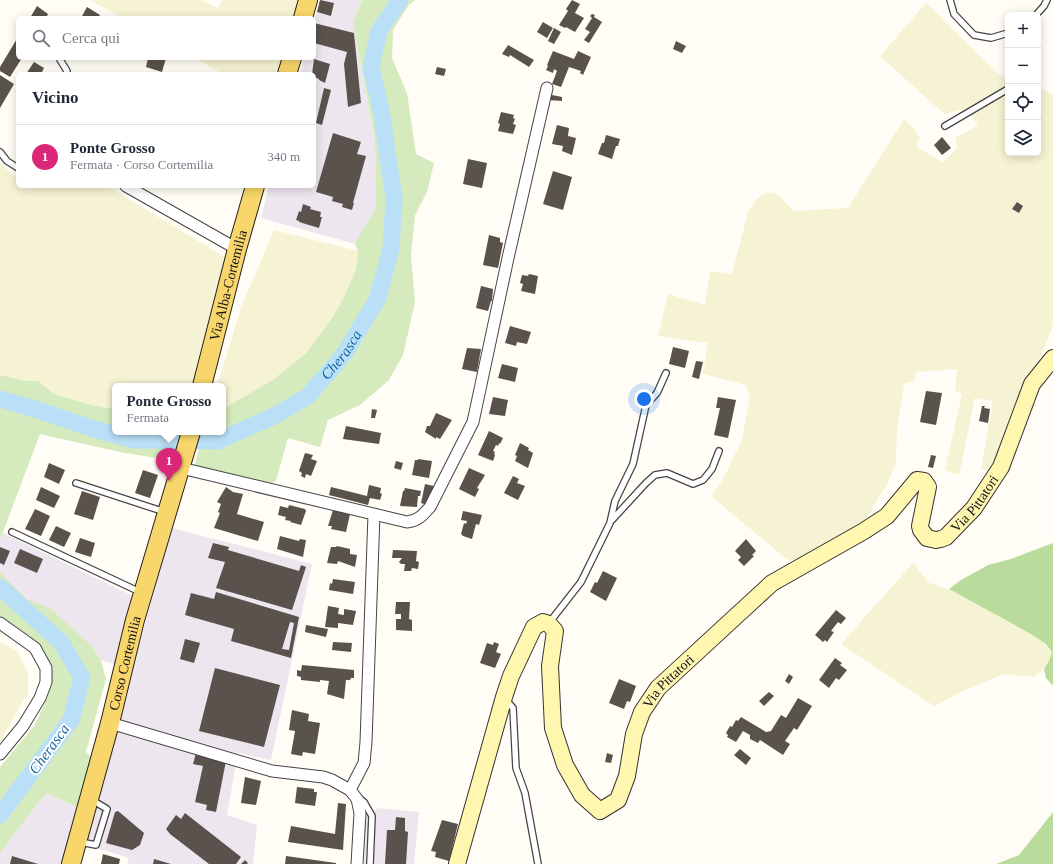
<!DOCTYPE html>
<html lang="it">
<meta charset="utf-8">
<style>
body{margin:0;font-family:Georgia,serif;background:#f2f2f3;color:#1f2937}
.controls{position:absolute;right:12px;top:12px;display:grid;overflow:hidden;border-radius:6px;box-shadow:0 2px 10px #0003}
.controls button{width:36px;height:36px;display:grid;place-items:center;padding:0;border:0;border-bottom:1px solid #e0e1e3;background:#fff;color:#1f2937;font:20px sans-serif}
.you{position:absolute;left:644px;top:399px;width:14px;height:14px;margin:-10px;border:3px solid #fff;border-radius:50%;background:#1a73e8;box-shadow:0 0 0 6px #1a73e833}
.badge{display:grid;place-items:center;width:26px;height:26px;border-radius:50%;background:#db2777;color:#fff;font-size:13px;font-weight:700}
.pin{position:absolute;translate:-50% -33px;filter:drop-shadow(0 1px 2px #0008)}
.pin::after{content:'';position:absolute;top:21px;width:14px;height:12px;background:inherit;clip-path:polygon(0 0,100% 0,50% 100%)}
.popup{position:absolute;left:112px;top:383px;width:114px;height:52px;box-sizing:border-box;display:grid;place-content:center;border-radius:6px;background:#fff;filter:drop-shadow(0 1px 3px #0005);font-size:13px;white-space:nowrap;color:#747a83}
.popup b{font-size:15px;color:#1f2937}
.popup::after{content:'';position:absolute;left:50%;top:100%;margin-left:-8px;border:8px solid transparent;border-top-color:#fff}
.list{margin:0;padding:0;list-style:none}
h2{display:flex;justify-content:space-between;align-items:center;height:52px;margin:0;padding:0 16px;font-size:17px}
h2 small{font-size:13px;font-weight:400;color:#747a83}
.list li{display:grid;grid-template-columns:26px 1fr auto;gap:12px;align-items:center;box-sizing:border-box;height:64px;padding:0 16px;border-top:1px solid #e0e1e3}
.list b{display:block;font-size:15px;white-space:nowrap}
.list p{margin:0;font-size:13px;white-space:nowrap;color:#747a83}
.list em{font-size:13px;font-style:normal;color:#747a83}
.icon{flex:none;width:22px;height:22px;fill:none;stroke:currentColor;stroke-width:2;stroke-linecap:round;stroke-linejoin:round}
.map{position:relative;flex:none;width:1053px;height:864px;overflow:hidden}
.search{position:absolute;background:#fff;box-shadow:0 2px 10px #0003;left:16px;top:16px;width:300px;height:44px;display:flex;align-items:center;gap:10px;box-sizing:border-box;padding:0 14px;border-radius:6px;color:#747a83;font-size:15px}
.panel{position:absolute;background:#fff;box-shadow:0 2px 10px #0003;left:16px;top:72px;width:300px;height:116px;border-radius:6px}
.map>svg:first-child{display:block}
.industrial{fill:#eee6ef}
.farmland{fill:#f6f3d4}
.green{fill:#d5ebbd}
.forest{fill:#b9dc9c}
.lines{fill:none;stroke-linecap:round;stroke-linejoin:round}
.river{stroke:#b9e0f7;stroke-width:17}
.building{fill:#5a524d;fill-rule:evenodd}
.lane-casing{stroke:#444;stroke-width:8}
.street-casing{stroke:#444;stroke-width:13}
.secondary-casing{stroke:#333;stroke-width:18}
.primary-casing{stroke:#222;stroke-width:20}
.lane{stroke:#fff;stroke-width:5.5}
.street{stroke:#fff;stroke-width:11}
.secondary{stroke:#fff6b0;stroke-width:16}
.primary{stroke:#f9d66b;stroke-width:18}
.labels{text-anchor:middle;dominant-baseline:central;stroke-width:4;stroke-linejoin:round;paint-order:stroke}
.street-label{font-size:14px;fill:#111;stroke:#fff}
.water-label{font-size:15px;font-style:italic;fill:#1768a6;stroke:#fff}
</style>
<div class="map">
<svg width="1053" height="864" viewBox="0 0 1053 864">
<rect width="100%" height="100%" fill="#fffdf5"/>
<!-- industrial -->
<path class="industrial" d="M320,0H362L353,22L375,141L376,207L366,228L355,244L261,218L269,186H314V74H300L304,58H314V22Z
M172,528L312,564L271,760L238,753L227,815L257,825L253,864H127L129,858L84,844Z
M3,533L135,597L118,665L101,660L92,646L51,610L27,599L0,572V541Z
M46,793L79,808L64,864H0V853Z
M378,808L419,812L414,864H364L365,817Z"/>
<!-- farmland -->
<path class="farmland" d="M90,0H201L218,8L223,0H298L293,18H123Z
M926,3L999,75L1008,78V153H1038V88L1053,94V326L1041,356L1030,374L1011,423L991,471L981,469L993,401L975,398L959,475L945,470L962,394L955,391L957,369L916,372L915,380L904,384L897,429L896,463L887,485L872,508L871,513L864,521L828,545L800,558L789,561L711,496L723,479L742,440L749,403V394L746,385L703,374L708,343L658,336L668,294L705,305L710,271L732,274L748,212L755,201L763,194L772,192L781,197L793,211L848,208L904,119L915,130L920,138L916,146L943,163L957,148L955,138L978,126L966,109L944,114L880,56Z
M195,58H282L277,74H223Z
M0,162L11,174L18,177V186H107L228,259L193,386H115V409L91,405L54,394L38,381H26L0,375Z
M274,230L358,251L356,270L344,297L332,318L306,353L274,379L223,409V386H217L241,308Z
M913,563L929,583L949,589L1031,633L1046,644L1052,652L1049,661L1044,669L1034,677L1004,674L967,689L934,706L841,644Z
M0,641L17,651L28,673V693L0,741Z"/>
<!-- green -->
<path class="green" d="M362,0H415L408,6L393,30L392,58L407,93L416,154L434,163L427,192L415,215L411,255L415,302L403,355L389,380L360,405L328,420L320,447L288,438L276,481L269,485L194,467L204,432H223V409L274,379L306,353L332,318L344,297L356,270L358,251L355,244L376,207L375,140L353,22Z
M0,375L26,381H38L54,394L91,405L115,409V432H181L174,461L120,452L40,434L0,540Z
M0,572L27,599L51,609L92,646L101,660L106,679L86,752L92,758L79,808L46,793L0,853V767L34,726L47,699L52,679L49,662L0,619Z"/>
<!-- forest -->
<path class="forest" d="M1053,543V686L1046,678L1044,669L1049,661L1052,652L1046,644L1031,634L949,589L961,580L988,565L1011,559Z
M1053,812V864H996L1019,855Z"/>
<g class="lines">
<!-- river -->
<g class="river">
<path id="s1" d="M0,399L38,410L94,429L134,440L218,441L274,416L308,396L344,354L377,300L391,249L394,198L381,110L371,67L379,31L400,0"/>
<path d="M0,587L61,642L82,678L71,720L0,815"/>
</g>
</g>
<!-- building -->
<path class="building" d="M320,0L334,3L331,16L317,12Z
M572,0L580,4L575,13L584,18L575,32L566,27L565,28L559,25L568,11L566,9Z
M37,6L48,14L46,18H30Z
M87,7L100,15L98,18H81Z
M592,14L595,15L594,17L602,22L589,43L584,40L590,32L585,29L592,18L590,16Z
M543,22L553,28L547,38L537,32Z
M314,23L354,33L361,103L348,107L344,64L347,52L314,43Z
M554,28L561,32L554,44L548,41Z
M18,37V58H22L10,77L0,71V67Z
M676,41L686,46L682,53L673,49Z
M508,45L534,60L529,67L510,55L509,57L502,54Z
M553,51L574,59L578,51L591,57L583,75L580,73L581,71L569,67L561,87L552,84L557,71L554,69L553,73L546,70L548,66L547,65Z
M148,58H166L162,72L146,67Z
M314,59L330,64L325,83L319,80V79L314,77V74H312Z
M34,62L44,68L41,74H26Z
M437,67L446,69L444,76L435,74Z
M0,75L14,84L0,108Z
M324,88L331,90L322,125L316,123Z
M552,95L562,97V101L548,100L549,97Z
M501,112L514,115L513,118L515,119L513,124L516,125L513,134L498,131L500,124L498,123Z
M557,125L569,128L568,136L576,138L572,155L562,151L563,146L552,144Z
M333,133L361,142L357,154L366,156L353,203H354L352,210L342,207L343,204L332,201L333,197L316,192Z
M606,135L620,139L618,146H616L612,159L598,154L602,143H604Z
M942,137L951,148L942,155L934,145Z
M468,159L487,163L482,188L463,184Z
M553,171L572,177L563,210L543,204Z
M1017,202L1023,206L1019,213L1012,209Z
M303,204L311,207L310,209L321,212L320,217H322L319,228L299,222V221L296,220L299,211L301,212Z
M489,235L500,238V242L503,243L498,268L483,265Z
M529,274L538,276L535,294L521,291L523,284L520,283L522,275L528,276Z
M481,286L493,289L492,301H491L488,311L476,308Z
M510,326L531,332L527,344L517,342L516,346L505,343Z
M673,347L689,351L685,368L669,364Z
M467,348L481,349L477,372L462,369Z
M696,361L703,362L699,379L692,377Z
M502,364L518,368L515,382L498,378Z
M926,391L942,393L936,425L920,422Z
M493,397L508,400L505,416L489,414Z
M718,397L736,400L728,438L714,435L720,408H716Z
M982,406H985L984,408L990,409L988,423L979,421Z
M372,409L377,410L375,418H371Z
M436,413L452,420L440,439L436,437V439L425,432L427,426H430Z
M346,426L381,433L379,444L343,439Z
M489,431L503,438L500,444L499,443L498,446L496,445L493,451L495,452L494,454L495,455L493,461L478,455Z
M520,443L529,448L528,450L533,453L528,468L515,461L517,456L515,455Z
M305,453L313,455L311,459L317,461L311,476L306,474L305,478L301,476L302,473L299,471Z
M931,455L936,456L933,468L928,467Z
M418,459L432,461L429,478L412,475L415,460H418Z
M396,461L403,463L401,470L394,468Z
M49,463L65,470L59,484L44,477Z
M469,468L485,475L477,488L479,489L475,497L459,489Z
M143,470L158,475L150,498L135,493Z
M513,476L519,479L517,483L525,486L518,500L504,493Z
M425,484L434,486L427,505L421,503Z
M369,485L381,488L380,493L382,494L380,500L370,498L368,505L329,495L331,487L367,496Z
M41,487L60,496L54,508L36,500Z
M226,487L233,492L243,494L237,514L264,522L258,541L214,528L220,513L218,512L221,504L217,502Z
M405,488L421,491L420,496H418L417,507L400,506L403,491H404Z
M82,491L100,497L93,520L74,514Z
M289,505L305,509L306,511L301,525L290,522L291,521L285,520L286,517L278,515L280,506L288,508Z
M35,509L50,516L41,536L25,529Z
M333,510L350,514L346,532L331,529L332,526H328Z
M463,511L482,515L479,525L476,524L472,539L463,536L461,534L464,523L466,524L467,521L461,520Z
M56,526L71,533L64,547L49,540Z
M280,536L299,541L300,539L306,540L303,557L277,549Z
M80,538L95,543L91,557L75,552Z
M746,539L756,551L752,555L754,556L744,566L738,560L741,557L735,551Z
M213,543L229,547L228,550L299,571L301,565L306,567L292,610L216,588L225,562L208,558Z
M337,546L350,549V554L357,555L355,567L338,561L337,564L327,563L331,547H336Z
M0,547L10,551L4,565L0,563Z
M20,549L43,559L37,573L14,563Z
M393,550L417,551L416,561L419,562L418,569L412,568L411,571H404L405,564H401L399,562L402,558H392Z
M603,571L617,578L606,601L590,592L595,582L597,583Z
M333,579L355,582L353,594L329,590L330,583L332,584Z
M216,592L299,617L291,658L231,641L234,629L185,615L191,593L214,599ZM290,622L294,623L289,650L282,649Z
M396,602H410L409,619L412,620V631L396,630V619H401V614H395Z
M328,606L339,608L338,614L344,615V609L356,611L353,625L338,623V628L325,627Z
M836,610L846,618L841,624L838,622L831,631L834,632L827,642L825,640L823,642L815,635Z
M306,625L328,629L326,637L305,632Z
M185,639L200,643L194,663L180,659Z
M333,642L352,643L351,652L332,650Z
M494,642L499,644L496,652L501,654L495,668L480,663L487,643L493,645Z
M835,658L842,663L840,665L847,670L839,680L836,678L829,688L819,680Z
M302,665L354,670V678H351L350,680H346L344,699L327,694L329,681L320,680V682L301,680V677L297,676V670L301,671Z
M215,668L280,685L264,747L199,731Z
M789,674L793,677L789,684L785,681Z
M619,679L636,686L630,702L627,701L624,709L609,703Z
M769,692L774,696L764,706L759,701Z
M798,698L812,706L797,730L794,728L785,741L790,744L783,755L760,740L758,743L750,739V735L743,731L736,742L727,737L728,735L726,733L730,726L732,727L736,720L738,721L741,717L766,732L771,731L781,715L786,718Z
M292,710L309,714L308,721L320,723L315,754L303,752L302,756L291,754L295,731L289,730Z
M740,749L751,758L746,765L734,755Z
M196,753L226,761L216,812L206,810L207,805L195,802L203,766L193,764Z
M607,753L613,755L611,763L605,762Z
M245,777L261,781L256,805L241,803Z
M297,787L314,789V792H317L315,806L295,803Z
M338,803L346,804L343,850L288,842L291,826L335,834Z
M118,811L144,833L140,845L132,850L106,843L115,812Z
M185,813L241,857L236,864H209L170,834L166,829L176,815L181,819Z
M396,817L405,818V831L408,832L406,864H385L387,830H395Z
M442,820L458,824L449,861L435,857L436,852L431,851Z
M103,854L120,859L119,864H101Z
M12,856L38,864H10Z
M286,856L336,863V864H285Z
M154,859L171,864H153Z
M245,860L248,863L247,864H241Z"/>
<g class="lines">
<defs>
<path id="lane" d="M950,0L954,14L974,35L991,38L1008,33
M1036,15L1044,6L1047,0
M59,58L67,71L66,74
M945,126L1008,89
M0,152L7,161L18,168
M76,483L165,512
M612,520L646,483L655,475L667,473L693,484L703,480L712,469L719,451
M12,532L140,592
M549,623L581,582L610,523L615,501L633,464L646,405L657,393L666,373
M506,700L513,708L516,768L525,793L538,864
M358,797L364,802L372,816L370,864
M80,842L96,845L107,809L92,800"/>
<path id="street" d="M126,186L237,249
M181,468L407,522C418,521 423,515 430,507L473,422L508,258L547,88
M0,623L35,648L46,668V682L40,698L23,726L0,754
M110,723L272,771L323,777L332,780L350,790L357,799L360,813L357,864
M350,790L364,763L366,742L374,514"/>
<g id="secondary">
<path id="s2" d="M457,864L504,697L511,676L534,627L543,622L549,624L555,631L550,666L553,728L565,765L582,795L600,811L618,800L627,776L634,734L642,712L658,688L772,583L864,531L887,516L917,480L924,481L928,487L920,526L921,530L927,538L936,540L941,539L946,537L974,508L1001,467L1032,384L1053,358"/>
</g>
<g id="primary">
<path d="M303,18L308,0"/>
<path d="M287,74L292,58"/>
<path id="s3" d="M202,386L237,249L255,186"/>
<path id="s4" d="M71,864L110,723L135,620L191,432"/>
</g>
</defs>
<!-- lane casing -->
<use href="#lane" class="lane-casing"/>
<!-- street casing -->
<use href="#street" class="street-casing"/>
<!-- secondary casing -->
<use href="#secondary" class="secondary-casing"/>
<!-- primary casing -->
<use href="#primary" class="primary-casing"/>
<!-- lane -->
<use href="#lane" class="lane"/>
<!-- street -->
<use href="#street" class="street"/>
<!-- secondary -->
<use href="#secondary" class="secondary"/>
<!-- primary -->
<use href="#primary" class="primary"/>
</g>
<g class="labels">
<!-- street labels -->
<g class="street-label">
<text stroke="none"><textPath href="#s3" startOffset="104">Via Alba-Cortemilia</textPath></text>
<text stroke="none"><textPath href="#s2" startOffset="1079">Via Pittatori</textPath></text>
<text stroke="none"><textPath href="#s4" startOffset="208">Corso Cortemilia</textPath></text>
<text stroke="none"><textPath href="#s2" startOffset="624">Via Pittatori</textPath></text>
</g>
<!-- water labels -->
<g class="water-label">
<text stroke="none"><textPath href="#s1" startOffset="378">Cherasca</textPath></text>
<text transform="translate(49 749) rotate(-54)">Cherasca</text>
</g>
</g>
</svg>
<div class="controls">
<button>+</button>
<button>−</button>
<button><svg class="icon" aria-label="locate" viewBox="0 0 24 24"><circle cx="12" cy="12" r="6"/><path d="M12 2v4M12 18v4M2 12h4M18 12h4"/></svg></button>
<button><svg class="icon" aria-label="layers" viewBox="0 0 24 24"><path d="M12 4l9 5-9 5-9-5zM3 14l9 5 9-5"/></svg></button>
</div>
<div class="you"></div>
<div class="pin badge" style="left:169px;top:481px">1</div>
<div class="popup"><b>Ponte Grosso</b>Fermata</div>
<div class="search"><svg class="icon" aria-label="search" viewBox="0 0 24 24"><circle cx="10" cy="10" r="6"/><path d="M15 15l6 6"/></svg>Cerca qui</div>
<section class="panel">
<h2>Vicino<small></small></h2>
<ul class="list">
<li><span class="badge">1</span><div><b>Ponte Grosso</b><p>Fermata · Corso Cortemilia</p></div><em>340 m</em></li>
</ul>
</section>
</div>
